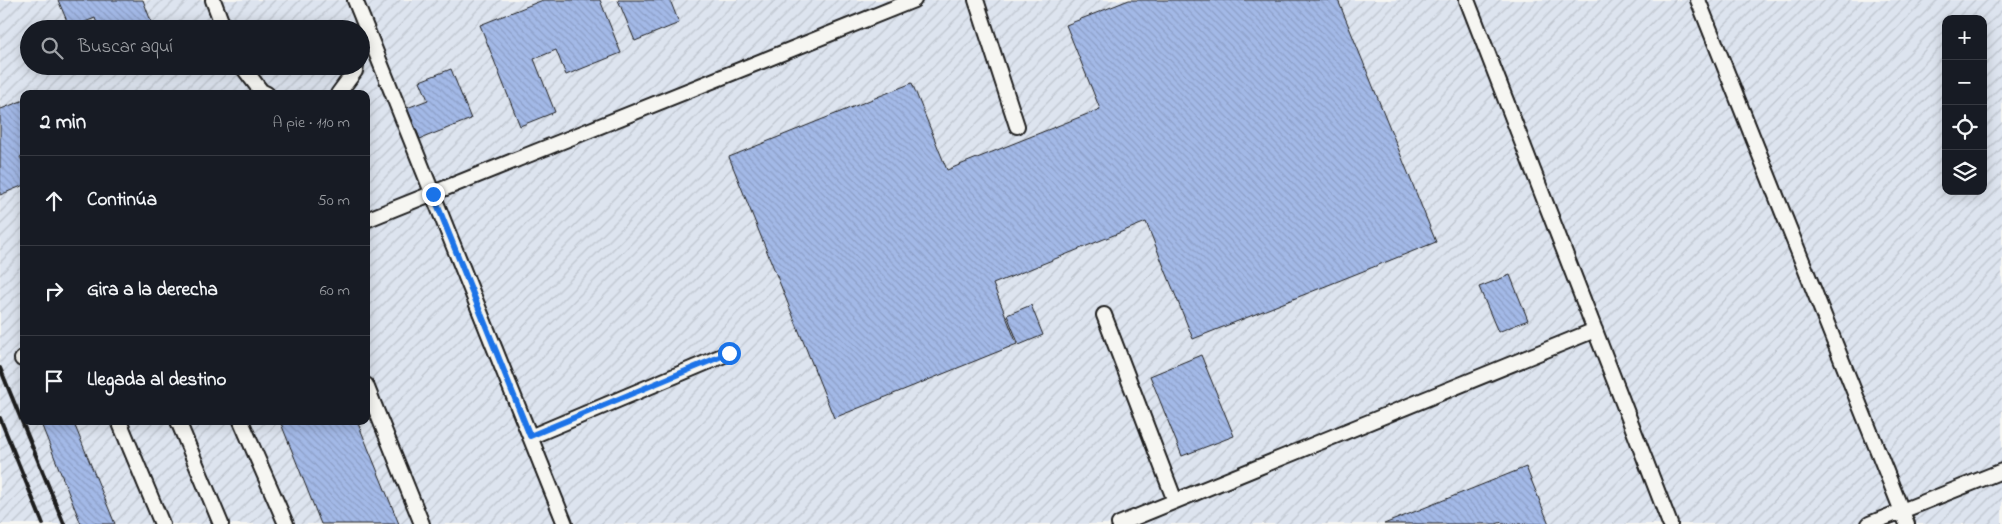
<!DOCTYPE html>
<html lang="es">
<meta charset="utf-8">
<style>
body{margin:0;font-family:"Indie Flower",sans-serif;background:#20242c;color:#f1f3f6}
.controls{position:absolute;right:15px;top:15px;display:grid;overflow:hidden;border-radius:10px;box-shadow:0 2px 12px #0003}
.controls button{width:45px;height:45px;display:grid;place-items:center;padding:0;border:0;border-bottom:1px solid #363941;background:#171b24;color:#f1f3f6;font:25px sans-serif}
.stop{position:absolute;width:15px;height:15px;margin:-11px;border:4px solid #1a73e8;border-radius:50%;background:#fff}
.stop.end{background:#1a73e8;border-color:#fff;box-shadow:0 1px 5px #0008}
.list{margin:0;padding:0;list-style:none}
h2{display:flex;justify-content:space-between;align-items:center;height:65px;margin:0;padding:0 20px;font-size:21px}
h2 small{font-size:16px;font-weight:400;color:#9ea1a6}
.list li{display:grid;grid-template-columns:32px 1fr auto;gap:15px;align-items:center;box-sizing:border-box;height:90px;padding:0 20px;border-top:1px solid #363941}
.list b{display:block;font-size:19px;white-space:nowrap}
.list em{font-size:16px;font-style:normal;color:#9ea1a6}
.icon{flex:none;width:28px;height:28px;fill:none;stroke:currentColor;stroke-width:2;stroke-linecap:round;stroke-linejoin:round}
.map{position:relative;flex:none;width:2002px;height:524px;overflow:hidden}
.search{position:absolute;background:#171b24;box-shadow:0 2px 12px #0003;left:20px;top:20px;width:350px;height:55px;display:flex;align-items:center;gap:12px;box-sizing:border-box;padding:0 18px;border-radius:28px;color:#9ea1a6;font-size:19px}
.panel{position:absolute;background:#171b24;box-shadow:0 2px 12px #0003;left:20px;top:90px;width:350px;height:335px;border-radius:10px}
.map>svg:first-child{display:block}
.industrial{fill:url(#industrial-furrows);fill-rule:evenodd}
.building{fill:url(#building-back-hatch);stroke:#1c1c1c}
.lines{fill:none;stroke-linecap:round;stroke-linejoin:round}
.lane-casing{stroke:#1c1c1c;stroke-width:18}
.lane{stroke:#f6f6f2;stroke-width:14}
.rail{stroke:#1c1c1c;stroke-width:4}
.route{stroke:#1a73e8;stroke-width:6}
</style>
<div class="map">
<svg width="2002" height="524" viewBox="0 0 2002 524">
<defs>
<pattern id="industrial-furrows" width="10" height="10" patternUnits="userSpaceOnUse" patternTransform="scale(1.25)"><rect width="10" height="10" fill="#dde4ef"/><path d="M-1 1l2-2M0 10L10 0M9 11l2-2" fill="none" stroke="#bdc3cc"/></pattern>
<pattern id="building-back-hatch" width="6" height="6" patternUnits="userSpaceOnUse" patternTransform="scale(1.25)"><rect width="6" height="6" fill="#a3b9e7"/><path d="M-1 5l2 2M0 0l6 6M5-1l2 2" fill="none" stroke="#8c9ec6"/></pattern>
</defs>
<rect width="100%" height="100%" fill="#f6f6f2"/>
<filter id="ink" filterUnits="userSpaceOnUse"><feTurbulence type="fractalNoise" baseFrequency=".02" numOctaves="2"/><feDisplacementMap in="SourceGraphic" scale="10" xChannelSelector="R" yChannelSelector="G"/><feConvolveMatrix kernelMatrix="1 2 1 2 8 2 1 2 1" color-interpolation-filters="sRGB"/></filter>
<g filter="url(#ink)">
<!-- industrial -->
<path class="industrial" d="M0,0H2002V524H0ZM1946,19H1983V191H1946ZM29,29H361V66H29ZM24,94H366V421H24Z"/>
<!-- building -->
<path class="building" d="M58,0H143L152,24L141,29H99L95,18L70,28Z
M543,0H600L621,53L566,75L556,50L534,59L555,112L520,126L480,25Z
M618,0H670L679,23L635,41Z
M1129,0H1338L1436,242L1193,339L1146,222L993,284L1017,344L834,418L729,157L912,83L947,170L1100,109L1066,25Z
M451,69L471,119L420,139L407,108L428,100L420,81Z
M24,100V155L20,157L24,165V185L0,195V106L1,109Z
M1510,275L1528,320L1498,332L1479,287Z
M1031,305L1043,335L1019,345L1007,315Z
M1201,355L1234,436L1182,456L1150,376Z
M40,421H73L115,524H81Z
M280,421H357L399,524H321Z
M1526,467L1549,524H1503L1502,522L1496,524H1384Z"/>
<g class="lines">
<defs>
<path id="lane" d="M213,0L224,29
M355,0L565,524
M976,0L1017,126
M1467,0L1670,524
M1698,0L1907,524
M242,66L261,91L267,94
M338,94L355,71L356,66
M366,220L914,0
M1104,315L1175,501
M22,359L24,358
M366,385L422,524
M119,421L162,524
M178,421L221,524
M241,421L286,524
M530,437L729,353
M1119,524L1595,330
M1869,524L2002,471"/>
</defs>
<!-- lane casing -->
<use href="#lane" class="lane-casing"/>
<!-- lane -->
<use href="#lane" class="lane"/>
<!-- rail -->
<path class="rail" d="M0,368L64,524
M0,418L43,524"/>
</g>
</g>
<g class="lines" filter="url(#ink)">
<!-- route -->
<path class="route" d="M433,194L530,436L729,353"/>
</g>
</svg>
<div class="controls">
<button>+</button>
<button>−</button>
<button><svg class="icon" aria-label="locate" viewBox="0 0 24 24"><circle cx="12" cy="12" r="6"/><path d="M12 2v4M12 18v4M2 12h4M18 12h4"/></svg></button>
<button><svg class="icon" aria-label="layers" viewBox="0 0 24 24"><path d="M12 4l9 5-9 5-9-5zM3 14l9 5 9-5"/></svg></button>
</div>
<div class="stop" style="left:729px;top:353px"></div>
<div class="stop end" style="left:433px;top:194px"></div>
<div class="search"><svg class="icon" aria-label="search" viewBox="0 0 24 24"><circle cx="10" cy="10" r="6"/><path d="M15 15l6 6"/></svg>Buscar aquí</div>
<section class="panel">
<h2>2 min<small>A pie · 110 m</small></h2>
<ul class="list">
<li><svg class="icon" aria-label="ahead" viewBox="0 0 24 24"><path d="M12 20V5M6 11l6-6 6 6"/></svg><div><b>Continúa</b></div><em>50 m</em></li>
<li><svg class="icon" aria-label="right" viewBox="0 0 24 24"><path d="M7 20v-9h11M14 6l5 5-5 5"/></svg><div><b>Gira a la derecha</b></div><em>60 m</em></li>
<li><svg class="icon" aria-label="arrive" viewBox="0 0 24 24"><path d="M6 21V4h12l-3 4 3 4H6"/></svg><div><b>Llegada al destino</b></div></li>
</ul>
</section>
</div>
